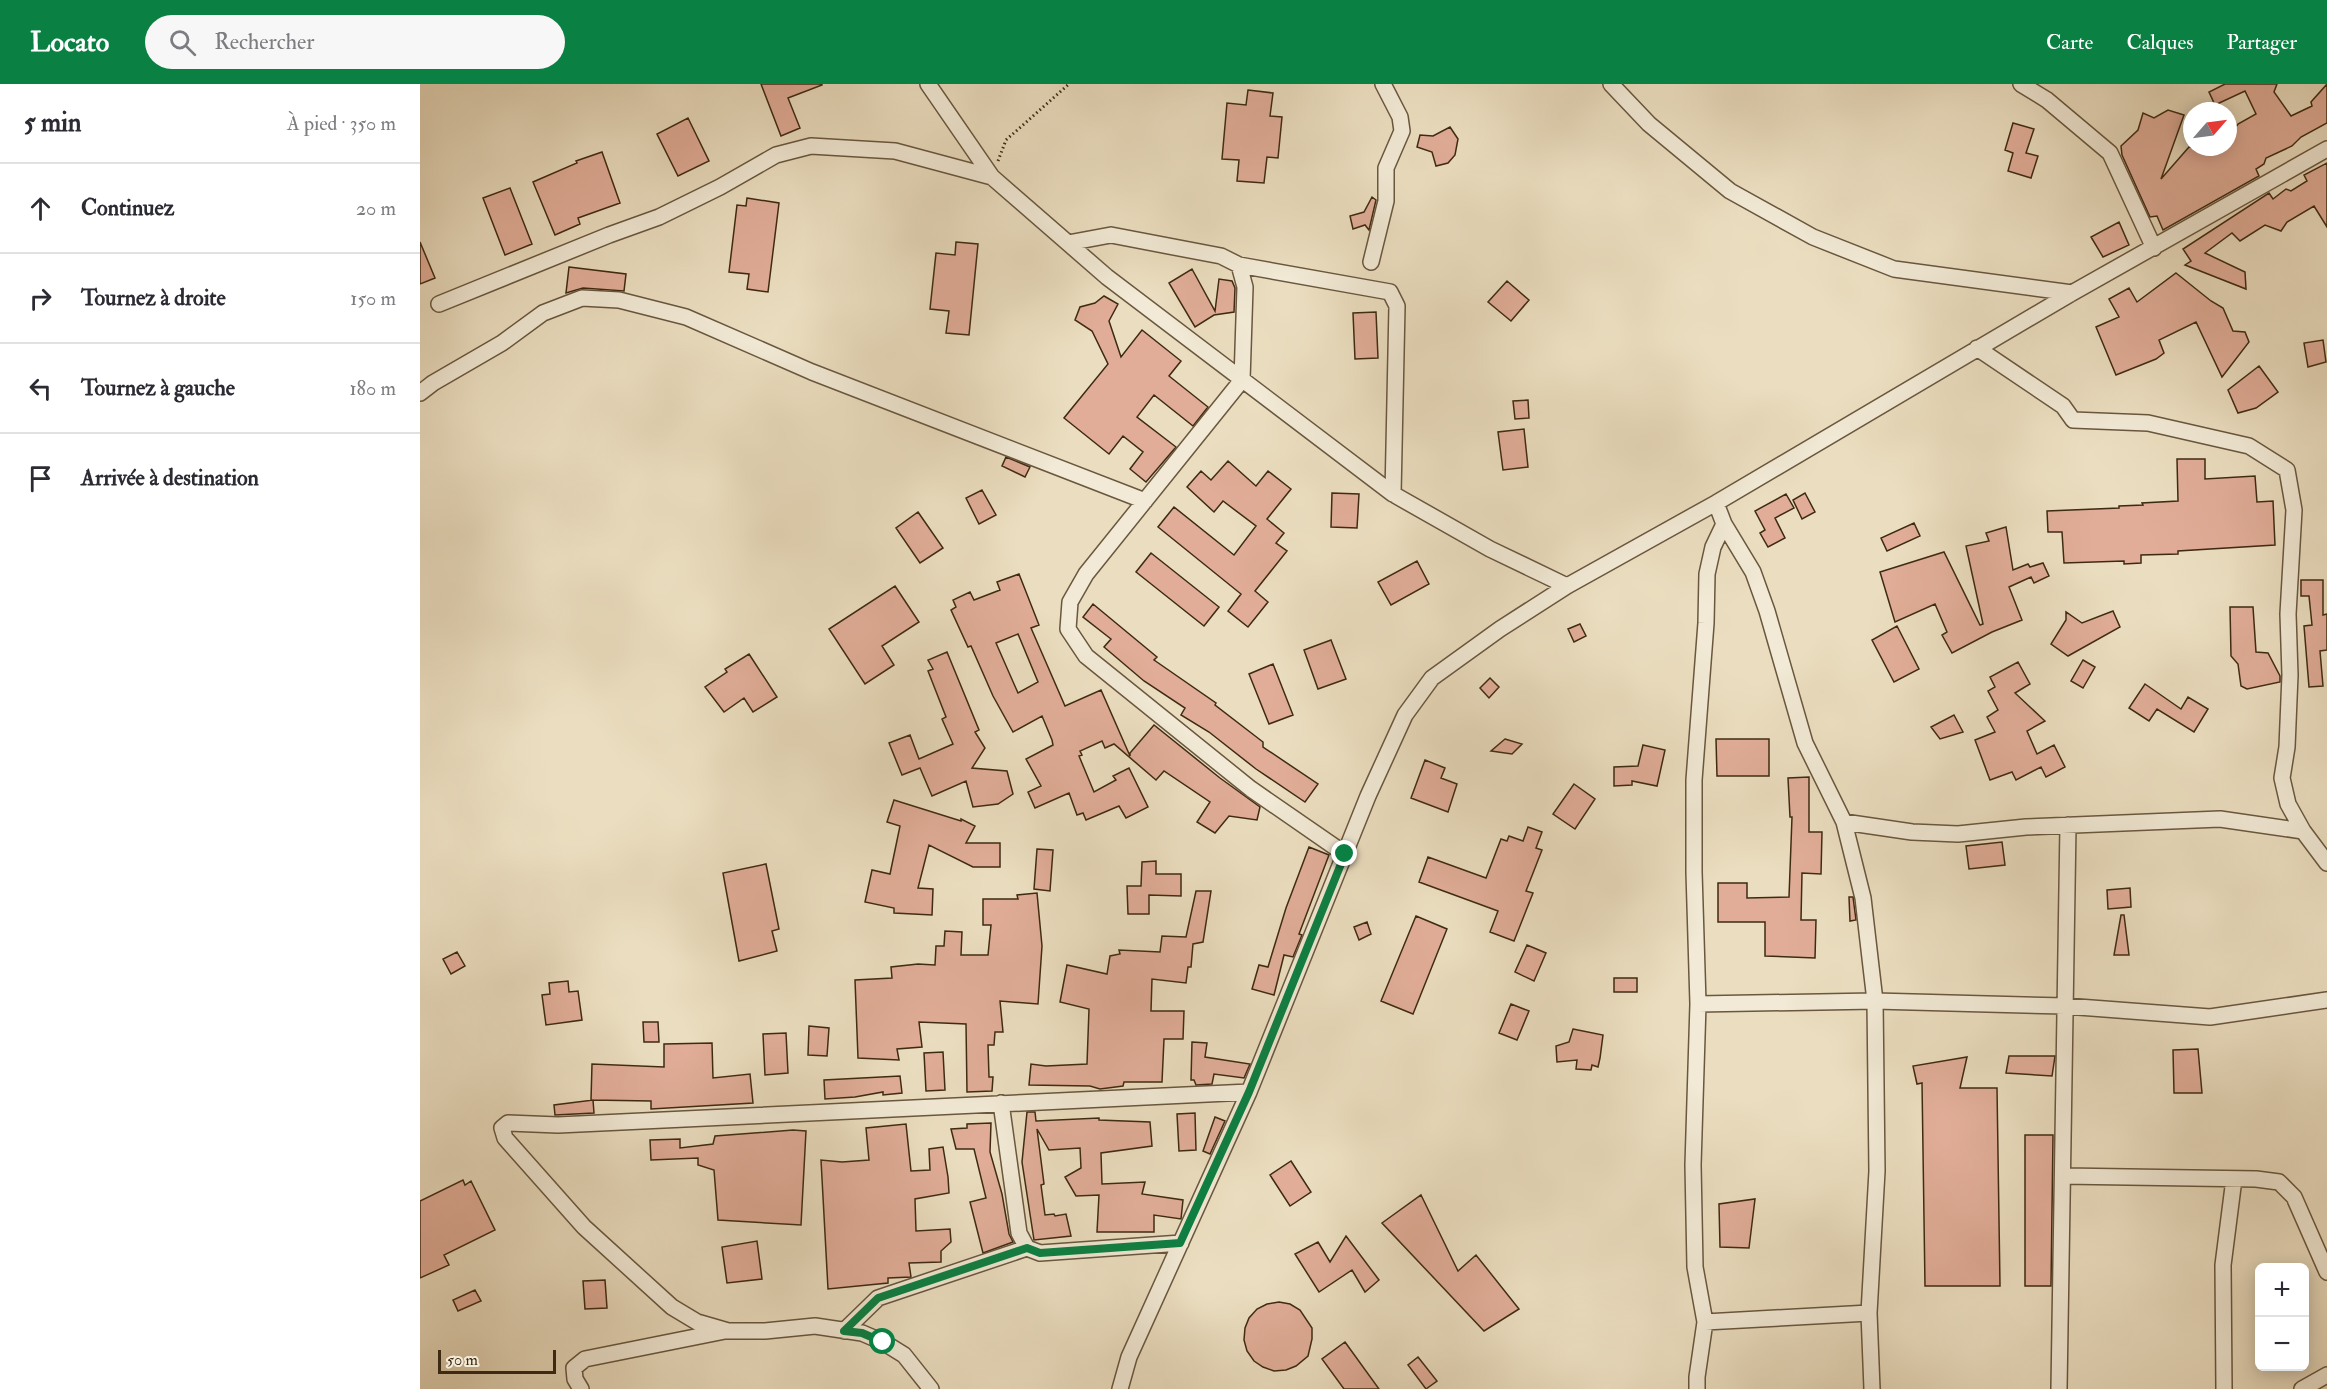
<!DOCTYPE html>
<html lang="fr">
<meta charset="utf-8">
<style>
body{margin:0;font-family:"IM FELL Double Pica",serif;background:#f7f7f7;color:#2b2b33}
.controls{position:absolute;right:18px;bottom:18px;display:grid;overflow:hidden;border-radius:9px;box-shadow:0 3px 15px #0003}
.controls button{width:54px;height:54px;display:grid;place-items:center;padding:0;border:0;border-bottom:2px solid #e1e1e2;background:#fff;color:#2b2b33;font:30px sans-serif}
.compass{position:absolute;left:1763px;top:18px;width:54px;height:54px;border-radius:50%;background:#fff;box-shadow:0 3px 15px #0003;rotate:62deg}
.scale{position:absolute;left:18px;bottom:15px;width:118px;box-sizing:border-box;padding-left:6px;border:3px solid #3e2a12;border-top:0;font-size:16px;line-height:21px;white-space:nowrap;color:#3e2a12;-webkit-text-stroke:4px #f2ead6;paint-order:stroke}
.stop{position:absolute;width:18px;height:18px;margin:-14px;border:4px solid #0b8043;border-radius:50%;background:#fff}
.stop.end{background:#0b8043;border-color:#fff;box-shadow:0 2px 6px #0008}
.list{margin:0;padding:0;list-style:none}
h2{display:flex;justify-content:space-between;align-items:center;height:78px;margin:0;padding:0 24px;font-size:26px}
h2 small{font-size:20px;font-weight:400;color:#7c7c81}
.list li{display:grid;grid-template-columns:39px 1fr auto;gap:18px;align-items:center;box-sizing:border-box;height:90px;padding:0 24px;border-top:2px solid #e1e1e2}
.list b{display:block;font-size:22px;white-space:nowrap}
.list em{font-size:20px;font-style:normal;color:#7c7c81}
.icon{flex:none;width:33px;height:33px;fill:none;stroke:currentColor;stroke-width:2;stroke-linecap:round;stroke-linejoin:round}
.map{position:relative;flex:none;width:1907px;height:1305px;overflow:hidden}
header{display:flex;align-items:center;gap:36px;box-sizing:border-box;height:84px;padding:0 30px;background:#0b8043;color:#fff}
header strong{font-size:28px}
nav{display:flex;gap:33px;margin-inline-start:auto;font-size:21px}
.search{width:420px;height:54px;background:#f7f7f7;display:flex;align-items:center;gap:15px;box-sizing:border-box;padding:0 21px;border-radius:33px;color:#7c7c81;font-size:22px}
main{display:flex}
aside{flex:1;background:#fff}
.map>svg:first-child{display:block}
.building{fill:#e1ad98;stroke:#3e2a12;stroke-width:1.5;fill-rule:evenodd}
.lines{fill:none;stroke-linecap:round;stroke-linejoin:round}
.minor-casing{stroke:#69573e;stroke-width:18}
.path{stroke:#3e2a12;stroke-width:3;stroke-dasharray:1.5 3;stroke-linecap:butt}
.minor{stroke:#f2ead6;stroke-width:15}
.route{stroke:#0b8043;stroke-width:8}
</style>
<header>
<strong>Locato</strong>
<div class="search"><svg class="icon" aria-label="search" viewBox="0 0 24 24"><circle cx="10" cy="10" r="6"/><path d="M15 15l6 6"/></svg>Rechercher</div>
<nav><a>Carte</a><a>Calques</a><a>Partager</a></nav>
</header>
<main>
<aside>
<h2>5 min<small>À pied · 350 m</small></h2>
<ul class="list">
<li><svg class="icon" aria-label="ahead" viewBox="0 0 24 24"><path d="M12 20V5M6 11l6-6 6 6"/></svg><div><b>Continuez</b></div><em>20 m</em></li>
<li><svg class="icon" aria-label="right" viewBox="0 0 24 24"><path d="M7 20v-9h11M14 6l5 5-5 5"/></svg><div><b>Tournez à droite</b></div><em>150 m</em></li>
<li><svg class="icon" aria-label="left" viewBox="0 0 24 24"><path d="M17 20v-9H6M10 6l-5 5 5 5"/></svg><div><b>Tournez à gauche</b></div><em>180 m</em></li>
<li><svg class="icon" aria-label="arrive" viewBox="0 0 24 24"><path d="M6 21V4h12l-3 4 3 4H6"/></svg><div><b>Arrivée à destination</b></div></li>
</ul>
</aside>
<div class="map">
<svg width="1907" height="1305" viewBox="0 0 1907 1305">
<rect width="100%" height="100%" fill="#ebdec0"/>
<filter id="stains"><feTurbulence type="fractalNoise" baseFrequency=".00333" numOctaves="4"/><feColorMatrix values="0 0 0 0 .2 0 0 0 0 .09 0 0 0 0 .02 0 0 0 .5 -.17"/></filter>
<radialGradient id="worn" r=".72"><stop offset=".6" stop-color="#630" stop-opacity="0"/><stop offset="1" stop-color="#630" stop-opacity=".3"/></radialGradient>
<!-- building -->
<path class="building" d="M341,0H402V1L368,14L380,44L361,52Z
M1805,0H1857L1854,8L1871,32L1892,22L1891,18L1907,0V39L1881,53L1872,62L1846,74L1844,80L1836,85L1839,92L1743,146L1737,132L1730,133L1702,71L1701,62L1718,46L1723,29L1734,34L1748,26L1764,31L1741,95L1769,63H1808V54L1818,40L1836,30L1825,7L1795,21L1789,8Z
M828,6L853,9L850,32L862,33L858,74L847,73L844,99L817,97L819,76L802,75L807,19L826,21Z
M268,34L289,77L258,92L237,50Z
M1593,39L1614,45L1606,69L1618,72L1611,94L1588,87L1593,69L1585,66Z
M1030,43L1038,55L1035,71L1028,79L1016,82L1012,68L997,63L1000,51L1013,52Z
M182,68L200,119L158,134L160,140L135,151L113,98L157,79L156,77Z
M1907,79V143L1894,122L1867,138L1861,147L1845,141L1820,157L1812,149L1785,169L1825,188L1826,205L1765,181L1771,177L1763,165L1849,109L1853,115L1866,105L1871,107L1887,97L1884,91Z
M90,104L112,160L85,171L63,114Z
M952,113L956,116L949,146L945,141L933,145L930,132L944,128Z
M327,114L359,119L348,208L327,205L329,190L309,188L317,121L326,122Z
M1699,138L1709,161L1683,173L1671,153Z
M0,158L15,194L0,200Z
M536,158L558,160L549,251L526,249L529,227L510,225L516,169L535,171Z
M149,183L206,190L204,207L163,204L146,209Z
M772,185L795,227L799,195L812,197L815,204L814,228L794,231L775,243L749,199Z
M1756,189L1791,217L1803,224L1813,247L1825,248L1829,258L1802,293L1776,238L1739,256L1744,269L1736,275L1696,291L1676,243L1699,233L1689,215L1709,204L1717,218Z
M1087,197L1109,216L1091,237L1068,218Z
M684,212L698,220L689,237L701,273L722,246L761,277L749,292L788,323L773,342L734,311L717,333L756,363L726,398L710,385L723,368L703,352L689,370L644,334L688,280L672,247L655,236L660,223L675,219Z
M956,228L958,274L935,275L933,229Z
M1903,256L1906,278L1888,283L1884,259Z
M1839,282L1858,308L1836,324L1818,329L1808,306Z
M1108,316L1109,334L1095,335L1093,317Z
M1104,345L1108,383L1083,386L1078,348Z
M586,373L610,383L605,393L582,382Z
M1757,375H1785V395L1835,392L1837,418L1853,417L1855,461L1758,467V470L1721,471V479L1704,480V477L1644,479L1642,448H1628L1627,427L1699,424V422L1723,421L1722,419L1758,417Z
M808,377L836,402L848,387L871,405L847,435L864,449L856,459L867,467L835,507L848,518L828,543L808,527L821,510L738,443L754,423L814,471L836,442L803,417L794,428L767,403L781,387L791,396Z
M562,406L576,431L559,440L546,414Z
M912,409L939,410L937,444L911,443Z
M1385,409L1395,428L1382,435L1373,416Z
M1366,410L1374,424L1355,434L1365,454L1348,463L1340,449L1345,446L1335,427Z
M498,428L523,464L500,479L476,444Z
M1494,439L1500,452L1467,467L1461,454Z
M1586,443L1593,486L1608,480L1610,483L1623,479L1629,492L1614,499L1611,493L1589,503L1602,536L1572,548L1532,569L1522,551L1527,548L1515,520L1475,538L1460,488L1524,468L1560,541L1563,540L1546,462L1569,457L1566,449Z
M731,469L799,523L784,542L716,488Z
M997,477L1009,500L971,521L958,498Z
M599,490L619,541L611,544L645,622L681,606L710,672V669L734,641L800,694L840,723L837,736L809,732L795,749L777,738L790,718L744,687L736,696L694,660L685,664L682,657L660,667L662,671L659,672L674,708L696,696L693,692L709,684L728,723L706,734L699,722L666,736L663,729L657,731L649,709L615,724L608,708L621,702L606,675L633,661L632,656L622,632L593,648L573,612L551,562L548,563L531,526L536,523L533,516L550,508L554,516L580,506L577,498ZM598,550L618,598L598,609L576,559Z
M1881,496H1903V531L1907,530V566L1900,567L1903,602L1889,603L1884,542L1892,541L1889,512H1881Z
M475,502L499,538L462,562L474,581L445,600L409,545Z
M673,520L737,573L734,576L796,619L795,621L843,658V663L898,700L885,718L836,685L789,648L761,631L765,624L724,597L684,563L691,555L663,533Z
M1810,523H1833L1836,568L1848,569L1860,592V598L1827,605L1821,602L1818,580L1811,572Z
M1693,527L1700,543L1648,572L1631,560L1646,536V528L1662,539Z
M1160,540L1166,552L1154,558L1148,545Z
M1477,542L1499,585L1474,598L1452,556Z
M911,556L926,595L898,605L884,566Z
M527,568L559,646L555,648L565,664L552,684L587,687L593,710L578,720L553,723L546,697L512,712L500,684L482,691L469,659L490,651L499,675L533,660L522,635L526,633L508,587L513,585L508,576Z
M329,570L357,613L333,628L324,614L304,628L285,603L307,588L305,585Z
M1663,576L1675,583L1663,604L1651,597Z
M1598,578L1610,600L1595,609L1625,637L1607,647L1617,670L1634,661L1645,683L1626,693L1621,683L1596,696L1592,688L1570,696L1555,656L1575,648L1567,633L1578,626L1568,607L1575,603L1570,593Z
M853,580L873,631L849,640L829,590Z
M1070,594L1079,603L1069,614L1060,604Z
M1725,600L1761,625L1768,613L1788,625L1774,648L1737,625L1729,637L1709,624Z
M1534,631L1543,648L1520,655L1511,643Z
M1085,655L1102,660L1092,670L1071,667Z
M1296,655H1349V692H1297Z
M1223,661L1245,666L1237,702L1212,697V701L1194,702V683L1218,682Z
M1005,676L1025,684L1021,694L1037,700L1028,728L991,714Z
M1389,693V748H1402L1401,790L1382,789L1381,836H1396L1395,874L1345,872V838H1298V799H1327V814L1369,813L1372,733H1370L1368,694Z
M1154,700L1175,715L1155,745L1133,730Z
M474,716L541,737V735L555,742L546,759H580V783H553L509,761L498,804L513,805L512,831L474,829V824L445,818L452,786L470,790L480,742L467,738Z
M1108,743L1122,748L1116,764L1122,766L1106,807L1113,809L1094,857L1070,848L1078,827L999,798L1008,773L1066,794L1081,755L1087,757L1089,752L1103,757Z
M1582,758L1585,781L1549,785L1546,762Z
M889,763L909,771L879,850L882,851L873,873L864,871L854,911L832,905L839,881L848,883L866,824Z
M617,765L633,766L630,807L614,805Z
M736,777V790H761V812L729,811V830H708L707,802H721L722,778Z
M346,780L359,845L352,847L357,867L319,877L303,789Z
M1710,804L1711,823L1688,825L1687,806Z
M776,807H791L783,858L773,860L771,883H768L766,899L732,895L731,927H764L763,955H744L742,998H704L703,1002L680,1005L670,1002L609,1001L611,980L626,982L667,980L669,925L640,918L647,881L687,890L690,872L700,870L699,866L740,868L742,852L766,853Z
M617,809L622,862L618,920L580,917L583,948H575L574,961H568L569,993H573L572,1007L547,1008L546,940L499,938L502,963L477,965L479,976L438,974L435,896L472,894L471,883L498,880L515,881L516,862H524L525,847L542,848L541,871H568L571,841H563V815H598L597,811Z
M1429,813H1433L1436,836L1430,837Z
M1701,831H1704L1709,871H1694Z
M996,832L1027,845L993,930L961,917Z
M947,838L951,850L939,856L934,843Z
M1107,861L1126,869L1114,897L1095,888Z
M37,868L45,882L31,890L23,875Z
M1194,894H1217V908H1194Z
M148,897L149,908L158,907L162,936L126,941L122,911L130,910L129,899Z
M1091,920L1109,927L1097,956L1079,949Z
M223,938H238L239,958H224Z
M389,942L409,944L407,972L388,971Z
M1153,945L1183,951L1180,974L1178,983L1172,981L1171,986L1156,985L1157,976L1137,978L1136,962L1149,958Z
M366,949L368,989L345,991L343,950Z
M772,958L787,959L785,973L830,980L824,994L794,990L792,1000L776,1001L774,996H771Z
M292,959L293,994L330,990L333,1019L231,1025V1017L171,1016L172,980L244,983V960Z
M1778,965L1782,1009H1754L1753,966Z
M523,968L525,1006L506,1007L504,969Z
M1589,972H1635L1632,992L1586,989Z
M1547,973L1540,1004H1577L1580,1202H1505L1502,999L1497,1000L1493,982Z
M480,992L482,1009L463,1011V1008L435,1013L405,1015L404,996Z
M173,1016L174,1029L135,1031L134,1021Z
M607,1028H615L616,1037L679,1034V1036L730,1038L732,1062L681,1069L682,1100L725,1098L722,1110L763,1116L761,1135L734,1131V1148H677L679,1111L656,1112L645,1093L661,1084L660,1064L629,1066L617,1045L624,1100L621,1101L625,1131L634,1130L635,1132L646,1130L651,1152L614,1156L602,1078Z
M775,1029L776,1066L759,1067L757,1030Z
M795,1033L805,1037L790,1070L783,1067Z
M571,1039L570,1068L582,1110L589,1150L593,1158L563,1169L550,1118L566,1114L554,1065H536L531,1045L547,1044V1040Z
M486,1040L491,1087L510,1086L509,1065L523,1063L528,1093L529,1109L495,1115L496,1147L530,1145L531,1158L521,1167V1178L489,1179L491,1193L468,1194V1199L408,1205L401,1076L422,1078L449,1076L446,1044Z
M373,1046L386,1047L381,1141L298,1136L294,1086L278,1081V1074L231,1076L230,1056L260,1055V1064L293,1060L295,1052Z
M1605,1051H1633L1631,1202H1605Z
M871,1077L891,1108L870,1122L850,1091Z
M43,1096L45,1101L51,1097L75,1146L24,1171L29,1181L0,1194V1117Z
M1001,1111L1038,1187L1056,1171L1099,1225L1064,1247L962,1139Z
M1335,1115L1329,1164L1300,1163L1299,1120Z
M926,1152L959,1196L945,1208L932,1186L899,1208L875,1170L898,1158L910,1178Z
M337,1157L342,1195L307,1199L302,1163Z
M185,1196L187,1224L165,1225L163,1197Z
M55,1206L61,1217L38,1227L33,1216Z
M859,1218L870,1220L880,1226L892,1244V1255L888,1272L876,1282L866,1286L854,1287L843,1283L834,1277L827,1267L824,1256L825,1244L829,1234L837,1225L847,1220Z
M925,1258L959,1305H924L902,1275Z
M998,1273L1017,1297L1006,1305L988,1281Z"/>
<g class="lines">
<defs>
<path id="minor" d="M508,0L572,93
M1191,0L1229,40L1310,107L1393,153L1474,185L1652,209
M1601,0L1627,16L1690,69L1734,164
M648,159L691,151L801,172L819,181L825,203L822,296L666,490L650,518L648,545L666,572L831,705L925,770
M951,178L966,117V84L982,47L980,33L963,0
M819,181L970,208L977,222L973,410
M19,220L189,151L239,133L300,103L356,71L391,62L475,67L572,93L687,193L973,410L1070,465L1147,502
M1557,264L1643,322L1653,336L1728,339L1829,362L1867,386L1874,426L1868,530L1870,591L1867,663L1862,694L1868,720L1883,747L1907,779
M0,309L13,299L82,259L123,229L162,214L199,216L266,233L392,288L725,417
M1296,419L1304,440L1333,488L1347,527L1385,659L1424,738L1443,814L1455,917L1457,1087L1449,1229L1452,1305
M1424,738L1492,748L1538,750L1606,743L1800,735L1883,747
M1278,920L1455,917L1645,922L1790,933L1907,916
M581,1019L599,1149L607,1164L620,1169L761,1159
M1644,1092L1836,1095L1859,1098L1874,1113L1907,1188
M1285,1238L1449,1229
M424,1247L458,1214L607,1164
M161,1305L155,1295L154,1284L165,1275L305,1247
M511,1305L484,1271L463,1258L442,1249L395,1242L345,1247H308L277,1238L252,1223L164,1143L85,1054L82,1044L88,1039L138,1041L829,1008
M700,1305L709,1273L829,1008L948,712L985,631L1012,594L1080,545L1147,502L1296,419L1652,209L1907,65
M1277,1305V1293L1285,1238L1275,1183L1273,1081L1278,920L1274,788V696L1286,539L1287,490L1293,463L1304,440
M1639,1305L1648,741
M1804,1305L1803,1181L1814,1095
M1882,1305L1907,1291"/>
</defs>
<!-- minor casing -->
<use href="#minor" class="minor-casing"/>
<!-- path -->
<path class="path" d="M578,77L586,56L649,0"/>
<!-- minor -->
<use href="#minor" class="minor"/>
</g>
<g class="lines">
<!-- route -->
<path class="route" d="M463,1258L442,1249L424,1247L458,1214L607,1164L620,1169L760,1159L829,1008L925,770"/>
</g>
<rect width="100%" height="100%" filter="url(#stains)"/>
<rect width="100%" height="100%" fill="url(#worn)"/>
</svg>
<div class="controls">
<button>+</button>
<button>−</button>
</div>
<svg class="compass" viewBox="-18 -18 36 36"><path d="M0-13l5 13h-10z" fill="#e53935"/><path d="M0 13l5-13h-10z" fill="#7c7c81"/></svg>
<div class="scale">50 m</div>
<div class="stop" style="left:463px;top:1258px"></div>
<div class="stop end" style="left:925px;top:770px"></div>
</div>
</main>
